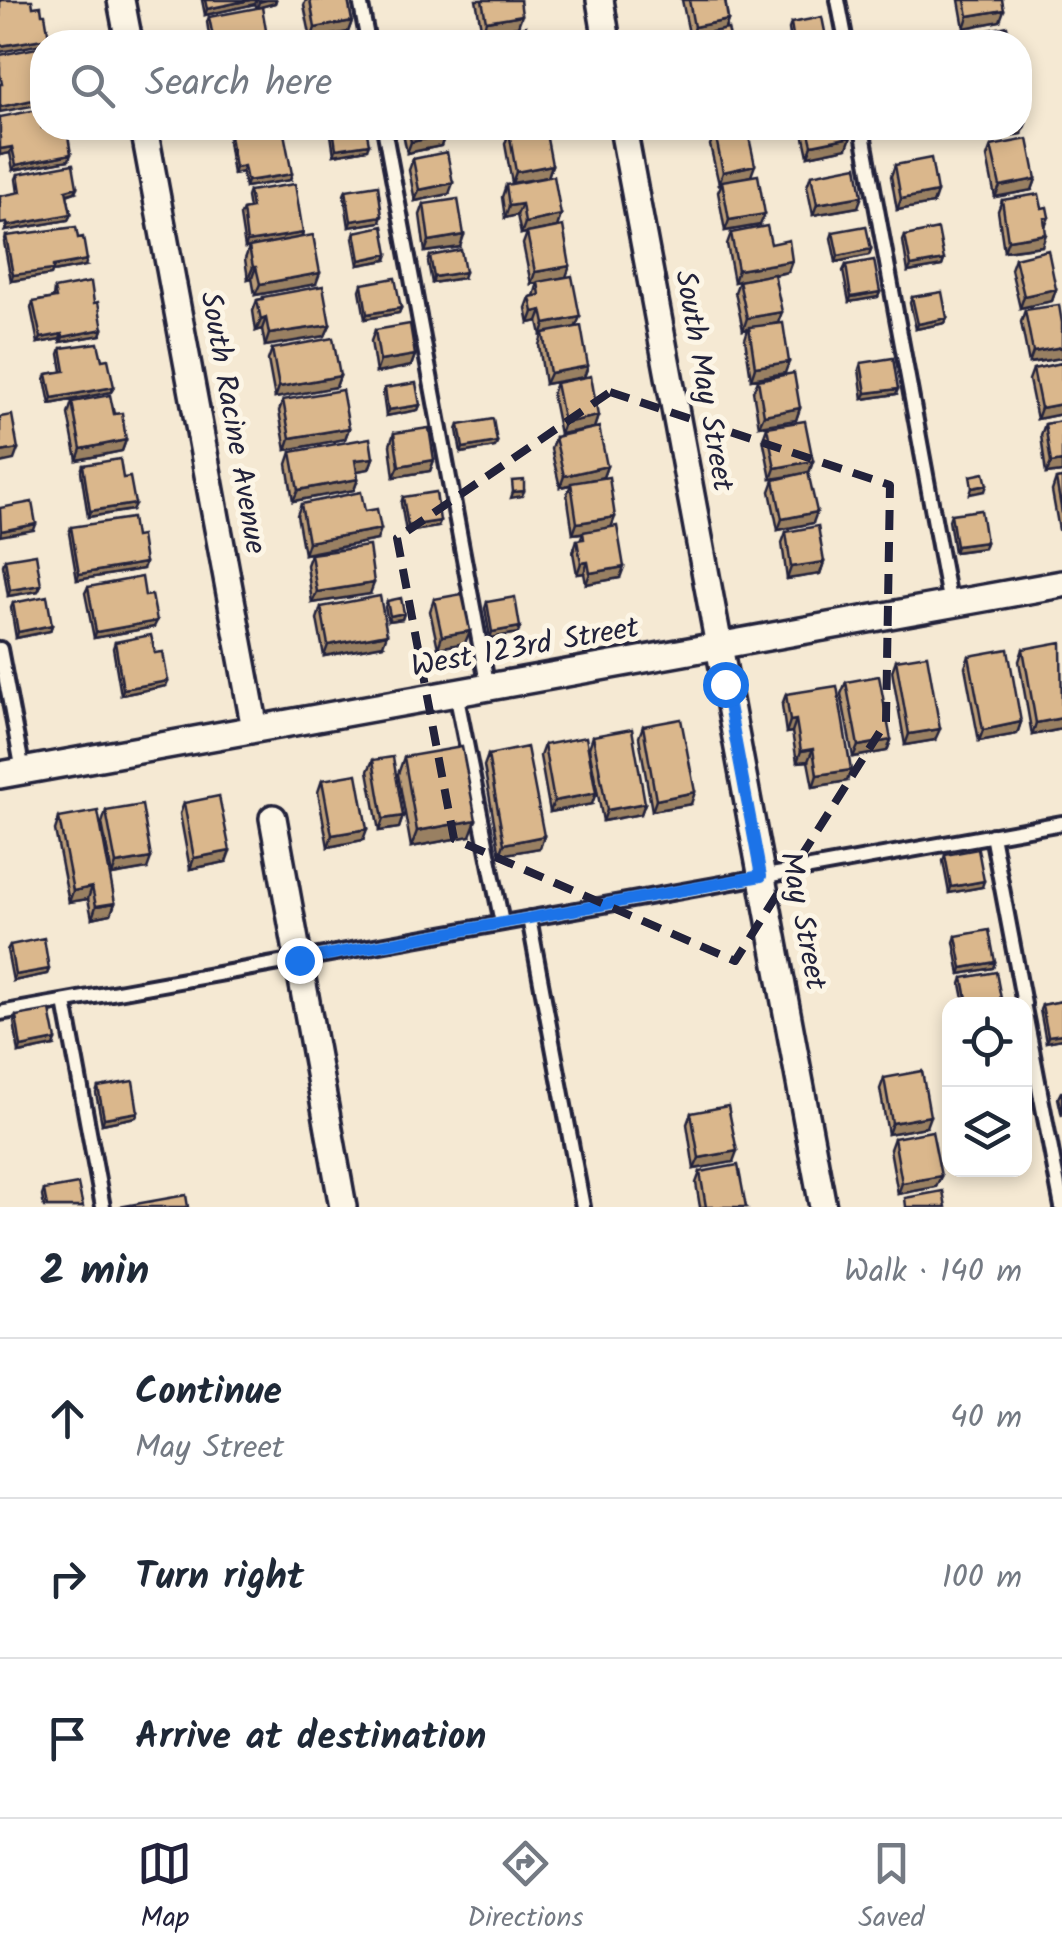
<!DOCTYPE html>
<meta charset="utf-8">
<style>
body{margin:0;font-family:Kalam,sans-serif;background:#f6f6f7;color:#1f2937}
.controls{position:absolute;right:30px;bottom:30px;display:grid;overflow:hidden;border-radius:20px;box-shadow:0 5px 15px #0003}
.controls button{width:90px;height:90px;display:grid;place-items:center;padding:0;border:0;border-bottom:2px solid #e0e1e3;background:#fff;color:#1f2937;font:50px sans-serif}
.stop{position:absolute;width:30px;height:30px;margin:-22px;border:8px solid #1a73e8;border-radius:50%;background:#fff}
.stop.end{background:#1a73e8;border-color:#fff;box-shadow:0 2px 10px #0008}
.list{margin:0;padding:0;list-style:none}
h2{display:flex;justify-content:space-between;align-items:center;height:130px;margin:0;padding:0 40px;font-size:42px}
h2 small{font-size:32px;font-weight:400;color:#747a83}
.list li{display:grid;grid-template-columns:65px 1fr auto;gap:30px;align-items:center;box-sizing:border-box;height:160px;padding:0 40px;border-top:2px solid #e0e1e3}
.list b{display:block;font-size:38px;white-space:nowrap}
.list p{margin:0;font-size:32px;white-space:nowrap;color:#747a83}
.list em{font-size:32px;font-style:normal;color:#747a83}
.icon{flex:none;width:55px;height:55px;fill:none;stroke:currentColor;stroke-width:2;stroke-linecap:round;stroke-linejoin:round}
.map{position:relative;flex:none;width:1062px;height:1207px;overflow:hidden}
.search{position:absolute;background:#fff;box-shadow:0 5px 15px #0003;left:30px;right:30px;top:30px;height:110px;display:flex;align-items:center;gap:25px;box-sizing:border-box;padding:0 35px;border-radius:40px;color:#747a83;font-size:38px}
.sheet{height:610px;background:#fff}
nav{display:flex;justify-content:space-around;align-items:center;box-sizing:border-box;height:140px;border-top:2px solid #e0e1e3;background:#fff;font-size:28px;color:#747a83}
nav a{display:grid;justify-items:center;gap:5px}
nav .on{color:#22223b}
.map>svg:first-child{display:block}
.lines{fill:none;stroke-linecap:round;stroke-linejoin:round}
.service-casing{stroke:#22223b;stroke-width:20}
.minor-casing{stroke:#22223b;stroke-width:32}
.service{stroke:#fcf5e5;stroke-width:12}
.minor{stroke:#fcf5e5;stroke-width:25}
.wall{fill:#bb9d78;stroke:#22223b;stroke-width:2.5}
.shaded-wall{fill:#998062;stroke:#22223b;stroke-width:2.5}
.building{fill:#dab78c;stroke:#22223b;stroke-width:2.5}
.route{stroke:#1a73e8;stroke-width:12}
.marked{fill:none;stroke:#22223b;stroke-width:8;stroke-dasharray:20 12;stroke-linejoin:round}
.labels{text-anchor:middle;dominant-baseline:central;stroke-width:10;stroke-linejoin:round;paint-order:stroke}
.street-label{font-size:30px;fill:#22223b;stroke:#fcf5e5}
</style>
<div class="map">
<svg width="1062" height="1207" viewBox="0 0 1062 1207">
<rect width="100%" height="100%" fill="#f5e9d3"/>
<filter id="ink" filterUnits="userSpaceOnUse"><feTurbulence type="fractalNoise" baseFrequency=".01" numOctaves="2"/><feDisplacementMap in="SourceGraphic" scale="20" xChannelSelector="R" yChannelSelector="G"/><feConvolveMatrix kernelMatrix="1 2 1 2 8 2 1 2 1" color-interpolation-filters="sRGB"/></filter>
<g filter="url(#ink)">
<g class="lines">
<defs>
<path id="service" d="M360,0L368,42
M838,0L846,42
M384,128L488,688
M862,128L950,605
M0,649L23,771
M456,693L502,923
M992,835L1024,1004
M529,918L583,1207
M65,1002L103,1207
M1024,1008L1062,1207
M0,1013L1062,823"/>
<path id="minor" d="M121,0L129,42
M600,0L607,42
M144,128L255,729
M623,128L823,1207
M0,775L1062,584
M273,818L343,1207"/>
</defs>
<!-- service casing -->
<use href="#service" class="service-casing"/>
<!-- minor casing -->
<use href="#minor" class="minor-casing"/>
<!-- service -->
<use href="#service" class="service"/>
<!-- minor -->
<use href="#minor" class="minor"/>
</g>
<!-- wall -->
<path class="wall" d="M202,0H276L275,3L257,8L255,4L205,15Z
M306,0H348L352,21L348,32L311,39L304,5Z
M476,0H520L518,26L482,33Z
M682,0H725L728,20L725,30L731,42H693L695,37L690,38Z
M959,0H1002L1000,21L964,28Z
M209,17L268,42H210L207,22Z
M791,23L824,42H791L789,29Z
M0,117L42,128L64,131L69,160L13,170L10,153L0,155Z
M330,128H366L367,149L334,155Z
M402,128H444L445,135L441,146L407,153Z
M706,128H747L751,176L760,225L725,231L718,192L722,183L719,184L710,145L714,135L708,136Z
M802,128H849L847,148L808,156Z
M982,128H1020L1022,134L984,140Z
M509,132L552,165L548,177L512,183L505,144Z
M230,135L290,180L245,187L242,172L233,174L228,141Z
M991,146L1036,179L1032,190L995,197L987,157Z
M413,159L449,194L415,201L409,170Z
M895,165L933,204L897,210L891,176Z
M18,174L75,192L67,195L71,214L68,220L5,231L18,193L16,179Z
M811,175L858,207L813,215L807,186Z
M506,185L561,215L557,227L521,234L517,215L505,218L502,197Z
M346,190L380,222L349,227L344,195Z
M249,191L301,238L316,284L255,295L252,278L248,279L245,259L249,248H245L240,216L243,210L249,209L247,197Z
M1002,200L1042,208L1049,217L1045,227L1042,246L1004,251L998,211Z
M424,204L460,247L425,252L420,215Z
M355,232L386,260L358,265L353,238Z
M833,232L871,249L869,255L836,262L831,238Z
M527,233L566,277L576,327L588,366L584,377L545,384L539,345L542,335H541L538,321L529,323L526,308L530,297L534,296L538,282L554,279L531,284L523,244Z
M731,233L771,244L788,272L775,275L778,323L785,373L751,379L745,339L748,329L743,330L735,292L739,281L734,282L727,244Z
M6,236L85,266L52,272L51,275L11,281L4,242Z
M905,236L944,260L942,266L908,272L903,241Z
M430,256L463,278L432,283L428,262Z
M1015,258L1056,289L1052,301L1020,308L1011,269Z
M846,265L880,292L878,297L849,302L843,271Z
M362,284L401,308L399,313L365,319L360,290Z
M54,289L94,303L103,329L101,335L61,342L60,339L38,343L31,308L33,302L53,298Z
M263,297L330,325L325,336L265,346L262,329L256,331L253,311L257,300L262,299Z
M912,297L947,318L945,323L916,329L910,303Z
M1025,310L1062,323V358L1029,363L1021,322Z
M375,330L415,355L411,366L376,373L371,341Z
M61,348L102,360L114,387L111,392L50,404L45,379L47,374L62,371L59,354Z
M272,349L340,376L336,387L275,398L268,360Z
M861,363L896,394L863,399L859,369Z
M1062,363V414L1037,419L1029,380L1033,369Z
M758,380L800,408L796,420L759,426L753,391Z
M556,383L598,416L594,428L560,434L552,394Z
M385,388L420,405L418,410L386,416L383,394Z
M283,400L349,428L345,439L286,450L279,411Z
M72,402L114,414L126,440L122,451L77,460L68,414Z
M1062,421V472L1046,474L1041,435L1045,424Z
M459,425L497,442L495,447L461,453L457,430Z
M767,427L813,461L809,473L813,523L778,530L770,491L774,480L793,475L771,479L763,438Z
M394,433L434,460L430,471L394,477L390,445Z
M555,437L607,466L603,477L593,479L612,527L620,578L586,584L584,573L577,574L573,552L577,540H580L583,533L573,534L567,494L571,485L560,487L551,449Z
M291,452L373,458L369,469L357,471L358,479L354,490L293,501L287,464Z
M83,465L123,478L132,510L88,517L81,471Z
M1062,478V530H1059L1052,491L1056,479Z
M403,497L438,527L406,532L401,503Z
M301,504L365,511L377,540L304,554L297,515Z
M951,514L986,542L984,548L954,552L949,520Z
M71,527L135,537L143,569L77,580L69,533Z
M786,532L824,562L820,574L787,579L782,543Z
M311,554L370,594L312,603L307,565Z
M5,559L41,585L38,591L8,596L3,565Z
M88,587L145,596L154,627L94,638L85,593Z
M434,599L465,643L438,648L430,611Z
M387,601L404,613L402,619L388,621L385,607Z
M487,602L520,627L518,633L490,638L485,608Z
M13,603L52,625L50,631L16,638L11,608Z
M321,607L383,645L324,656L317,619Z
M115,642L155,653L166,686L121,695L113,648Z
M1023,649L1062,729L1032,735L1019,661Z
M969,656L1021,722L1017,734L979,741L965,667Z
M896,660L935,740L905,745L892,671Z
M846,682L891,740L887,751L853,757L841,694Z
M786,694L847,781L813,787L808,761L797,762L792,732L786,733L782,705Z
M643,726L691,804L652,811L639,737Z
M593,736L645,803L641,814L603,821L589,748Z
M544,745L592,804L550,812L540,756Z
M488,755L544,836L540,848L500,855L484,766Z
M404,757L470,836L411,847L398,774Z
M373,760L403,816L399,828L379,831L368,771Z
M322,780L363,840L328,847L318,792Z
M184,803L226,862L190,869L180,814Z
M106,811L147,869L112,875L102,823Z
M59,818L115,903L111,914L92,918L88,899L69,902L55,830Z
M945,855L982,887L949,893L943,861Z
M956,936L995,962L993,968L960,974L954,942Z
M10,945L49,969L47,974L13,981L7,950Z
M963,978L1002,1004H965L961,984Z
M1062,1001V1039L1046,1042L1040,1010L1042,1005Z
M16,1016L54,1046L19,1053L14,1022Z
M884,1078L926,1127L888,1134L880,1089Z
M98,1087L138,1112L136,1117L102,1124L96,1093Z
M1061,1092H1062V1116L1058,1098Z
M691,1113L733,1162L694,1169L687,1124Z
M894,1138L941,1176L936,1187L898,1194L890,1149Z
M700,1172L746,1207H700L696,1183Z
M44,1190L83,1207H44L42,1196Z"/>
<!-- shaded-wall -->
<path class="shaded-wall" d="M250,0H257L255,4L205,15L207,9Z
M267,0H276L275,3L257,8L259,2Z
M1004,10L1000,21L964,28L968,16Z
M522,15L518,26L482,33L486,21Z
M728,20L724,31L690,38L694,27Z
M352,21L348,32L311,39L315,28Z
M826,37L824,42H796Z
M49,38L47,42H42V44L0,52V46Z
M42,98V104L0,112V107Z
M1026,123L1022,134L984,140L988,129L1020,128V124Z
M505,128H532L503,133Z
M711,128H743V130L708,136Z
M445,135L441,146L407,153L411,142Z
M851,137L847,148L808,156L812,145Z
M369,144L367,149L334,155L336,149Z
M12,147L10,153L0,155V149Z
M71,154L69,160L13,170L16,165Z
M552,165L548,177L512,183L516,172Z
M755,165L751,176L719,184L723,172Z
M244,166L242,172L233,174L235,168Z
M292,174L290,180L245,187L247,181Z
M1036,179L1032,190L995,197L1000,186Z
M453,183L449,194L415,201L419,190Z
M77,187L75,192L64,195L66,190Z
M937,192L933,204L897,210L901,199Z
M862,196L858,207L813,215L817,204Z
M522,204L517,215L505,218L509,206Z
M71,214L68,220L5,231L8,226Z
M765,214L760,225L725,231L729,220Z
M561,215L557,227L521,234L525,223Z
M382,216L380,222L349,227L351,221Z
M303,233L301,238L245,248L247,242Z
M1046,234L1042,246L1004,251L1008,240Z
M464,235L460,247L425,252L429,241Z
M871,249L869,255L836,262L838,256Z
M388,254L386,260L358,265L360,260Z
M87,260L85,266L52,272L51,275L11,281L13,275Z
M944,260L942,266L908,272L911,266Z
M792,261L788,272L734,282L738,270Z
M570,266L566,277L531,284L535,272Z
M253,267H256L252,278L248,279Z
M465,272L463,278L432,283L434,277Z
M320,273L316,284L255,295L260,284Z
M1056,289L1052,301L1020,308L1024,296Z
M880,292L878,297L849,302L851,297Z
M401,308L399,313L365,319L367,314Z
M542,310L538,321L529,323L533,312Z
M782,312L778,323L743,330L747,318Z
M580,317L575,328L541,335L545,324Z
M266,318L262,329L256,331L261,320Z
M947,318L945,323L916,329L918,324Z
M330,325L325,336L265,346L269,334Z
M103,329L101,335L61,342L63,337Z
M62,334L60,339L38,343L41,338Z
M1062,347V358L1029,363L1033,352Z
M415,355L411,366L376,373L380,361Z
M789,362L785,373L751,379L755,367Z
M588,366L584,377L545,384L550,373Z
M340,376L336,387L275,398L279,387Z
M114,387L111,392L50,404L52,398Z
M898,389L896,394L863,399L866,393Z
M1062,404V414L1037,419L1041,408Z
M420,405L418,410L386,416L388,410Z
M800,408L796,420L759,426L764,415Z
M598,416L594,428L560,434L564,423Z
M349,428L345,439L286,450L290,438Z
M126,440L122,451L77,460L81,449Z
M497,442L495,447L461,453L463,448Z
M18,449L14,460L0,463V452Z
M373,458L369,469L351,472L355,460Z
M434,460L430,471L394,477L399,466Z
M813,461L809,473L771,479L775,468Z
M1062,461V472L1046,474L1051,463Z
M607,466L603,477L560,487L564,476Z
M358,479L354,490L293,501L298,490Z
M987,485L985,491L970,494L972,488Z
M524,491L522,496L511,498L513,492Z
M135,504L132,510L88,517L90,511Z
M817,512L813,523L778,530L782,519Z
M615,517L611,528L573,534L577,523Z
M440,521L438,527L406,532L408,526Z
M36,524L34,530L0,536L1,531Z
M381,529L377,540L304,554L308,542Z
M986,542L984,548L954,552L956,546Z
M588,562L584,573L577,574L581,563Z
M824,562L820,574L787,579L791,567Z
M145,563L143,569L77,580L79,574Z
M624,567L620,578L586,584L590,573Z
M374,583L370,594L312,603L317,592Z
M41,585L38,591L8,596L10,590Z
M404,613L402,619L388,621L390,616Z
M157,621L154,627L94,638L96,632Z
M52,625L50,631L16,638L18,632Z
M520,627L518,633L490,638L492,632Z
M470,631L465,643L438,648L442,636Z
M387,634L383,645L324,656L328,645Z
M168,681L166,686L121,695L123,689Z
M1062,718V729L1032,735L1036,723Z
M796,720L792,732L786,733L790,721Z
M1021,722L1017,734L979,741L983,730Z
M940,729L935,740L905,745L909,734Z
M891,740L887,751L853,757L858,746Z
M813,749L808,761L797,762L801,751Z
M851,770L847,781L813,787L817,775Z
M695,792L691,804L652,811L656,800Z
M596,793L592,804L550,812L554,801Z
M645,803L641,814L603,821L607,810Z
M403,816L399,828L379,831L383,819Z
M476,820L470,836L411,847L417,831Z
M367,829L363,840L328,847L332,835Z
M544,836L540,848L500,855L504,844Z
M230,851L226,862L190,869L194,858Z
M151,858L147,869L112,875L116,864Z
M984,881L982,887L949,893L951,887Z
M92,887L88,899L69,902L73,891Z
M115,903L111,914L92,918L96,906Z
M995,962L993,968L960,974L962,968Z
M49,969L47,974L13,981L15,975Z
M1062,1034V1039L1046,1042L1048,1036Z
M56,1040L54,1046L19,1053L21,1047Z
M138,1112L136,1117L102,1124L104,1118Z
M930,1116L926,1127L888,1134L892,1123Z
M737,1151L733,1162L694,1169L699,1158Z
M941,1176L936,1187L898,1194L902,1183Z"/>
<!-- building -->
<path class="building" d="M0,0H32L33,7L41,6L42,14H45L49,38L0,46Z
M205,0H250L207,9Z
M310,0H348L352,21L315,28Z
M482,0H520L522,15L486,21Z
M689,0H725L728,20L694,27Z
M965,0H1002L1004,10L968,16Z
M262,7L268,42H214L209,17Z
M822,17L826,37L794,42L791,23Z
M526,26L530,42H490L488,33Z
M1007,26L1010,42H973L971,34Z
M728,29L731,42H697L695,35Z
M42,47V98L0,107V84H2L0,74V55Z
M1020,86L1026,123L1020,124Z
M42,109V128H63L64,131L67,130L71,154L16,165L12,147L0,149V117Z
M273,128H283L292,174L247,181L244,166L235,168L230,135Z
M333,128H366L369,144L336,149Z
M408,128H444L445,135L411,142Z
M538,128H545L552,165L516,172L509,132Z
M741,128H747L755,165L723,172L715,133Z
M808,128H849L851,137L812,145Z
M1028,139L1036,179L1000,186L991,146Z
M447,152L453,183L419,190L413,159Z
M931,158L937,192L901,199L895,165Z
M73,164L77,187L66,190L71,214L8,226L7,223L0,224V196L21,192L18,174Z
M857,166L862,196L817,204L811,175Z
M758,175L765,214L729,220L722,181Z
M554,176L561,215L525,223L522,204L509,206L506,185Z
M295,184L303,233L247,242L243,210L252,208L249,191Z
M378,185L382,216L351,221L346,190Z
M1039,194L1042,208L1047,207L1049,217L1044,218L1046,234L1008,240L1002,200Z
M458,199L464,235L429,241L424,204Z
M383,226L388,254L360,260L355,232Z
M563,226L570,266L535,272L527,233Z
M767,226L771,244L789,240L792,261L738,270L731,233Z
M866,226L871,249L838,256L833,232Z
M76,227L78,238L83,237L87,260L53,266V270L13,275L6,236Z
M938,229L944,260L911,266L905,236Z
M313,235L320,273L260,284L256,267H253L249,247Z
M461,250L465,272L434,277L430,256Z
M1048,250L1056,289L1024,296L1015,258Z
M874,260L880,292L851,297L846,265Z
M774,274L782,312L747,318L739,281Z
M572,276L580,317L545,324L542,310L533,312L530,297L540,295L538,282Z
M395,278L401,308L367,314L362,284Z
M91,282L94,303L98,302L103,329L63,337L62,334L41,338L33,302L56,298L54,289Z
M323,286L330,325L269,334L266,318L261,320L257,300L263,299V297Z
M942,292L947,318L918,324L912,297Z
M1059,305L1062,323V347L1033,352L1025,310Z
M783,323L789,362L755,367L749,327Z
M410,324L415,355L380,361L375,330Z
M581,326L588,366L550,373L543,333Z
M333,338L340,376L279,387L272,349Z
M98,343L102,360L108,359L114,387L52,398L47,374L65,371L61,348Z
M893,358L898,389L866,393L861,363Z
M1062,363V404L1041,408L1033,369Z
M794,373L800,408L764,415L758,380Z
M591,376L598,416L564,423L556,383Z
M416,383L420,405L388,410L385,388Z
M342,390L349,428L290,438L283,400Z
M110,395L114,414L122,413L126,440L81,449L72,402Z
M12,415L18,449L0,452V417Z
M493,419L497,442L463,448L459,425Z
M805,421L813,461L775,468L767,427Z
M1062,421V461L1051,463L1045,424Z
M599,427L607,466L564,476L555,437Z
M429,428L434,460L399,466L394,433Z
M370,438L373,458L355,460L358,479L298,490L291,452Z
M120,459L123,478L130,477L135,504L90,511L83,465Z
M808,472L817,512L782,519L774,480Z
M984,473L987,485L972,488L970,476Z
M609,477L615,517L577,523L571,483Z
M1062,478V513L1056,479Z
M524,480V491L513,492L512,481Z
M361,492L365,511L377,509L381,529L308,542L301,504Z
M436,492L440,521L408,526L403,497Z
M32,502L36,524L1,531L0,508Z
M981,510L986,542L956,546L951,514Z
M132,518L135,537L141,536L145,563L79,574L71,527Z
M617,526L624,567L590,573L588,562L581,563L577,540L584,539L583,532Z
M818,526L824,562L791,567L786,532Z
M369,546L374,583L317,592L311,554Z
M36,554L41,585L10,590L5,559Z
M142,577L145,596L152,595L157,621L96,632L88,587Z
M462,594L470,631L442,636L434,599Z
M47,596L52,625L18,632L13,603Z
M380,596L387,634L328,645L321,607Z
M515,597L520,627L492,632L487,602Z
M401,598L404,613L390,616L387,601Z
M151,635L155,653L163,652L168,681L123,689L115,642Z
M1061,642L1062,718L1036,723L1023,649Z
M1008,649L1021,722L983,730L969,656Z
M927,655L940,729L909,734L896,660Z
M879,676L891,740L858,746L846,682Z
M837,686L851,770L817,775L813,749L801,751L796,720L790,721L786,694Z
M681,719L695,792L656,800L643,726Z
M632,729L645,803L607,810L593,736Z
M586,737L596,793L554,801L544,745Z
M462,747L476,820L417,831L404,757Z
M527,747L544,836L504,844L488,755Z
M393,757L403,816L383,819L373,760Z
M357,774L367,829L332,835L322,780Z
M219,796L230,851L194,858L184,803Z
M142,805L151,858L116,864L106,811Z
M98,811L115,903L96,906L92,887L73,891L59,818Z
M978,849L984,881L951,887L945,855Z
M989,930L995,962L962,968L956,936Z
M44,938L49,969L15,975L10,945Z
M996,972L1002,1004H968L963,978Z
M1062,1001V1034L1048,1036L1042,1005Z
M50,1010L56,1040L21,1047L16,1016Z
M922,1071L930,1116L892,1123L884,1078Z
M133,1081L138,1112L104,1118L98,1087Z
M728,1106L737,1151L699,1158L691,1113Z
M932,1131L941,1176L902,1183L894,1138Z
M738,1165L746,1207H706L700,1172Z
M78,1184L83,1207H47L44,1190Z
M943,1191L946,1207H906L905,1198Z
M186,1195L188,1207H119Z"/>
</g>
<g class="lines" filter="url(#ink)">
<!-- route -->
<path class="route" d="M299,960L761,876L725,684"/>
</g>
<!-- marked area -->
<path class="marked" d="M610,392L890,485L886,722L735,961L454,839L397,538Z"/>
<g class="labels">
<!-- street labels -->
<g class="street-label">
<text transform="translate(703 381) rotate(80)">South May Street</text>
<text transform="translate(232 423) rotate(80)">South Racine Avenue</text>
<text transform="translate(525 648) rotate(-10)">West 123rd Street</text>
<text transform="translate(802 921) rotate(79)">May Street</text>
</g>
</g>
</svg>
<div class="controls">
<button><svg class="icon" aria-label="locate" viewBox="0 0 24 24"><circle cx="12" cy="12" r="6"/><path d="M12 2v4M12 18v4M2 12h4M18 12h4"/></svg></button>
<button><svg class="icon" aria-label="layers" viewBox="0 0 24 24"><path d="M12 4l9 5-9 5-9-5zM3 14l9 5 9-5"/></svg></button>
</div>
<div class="stop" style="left:725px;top:684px"></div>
<div class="stop end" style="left:299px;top:960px"></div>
<div class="search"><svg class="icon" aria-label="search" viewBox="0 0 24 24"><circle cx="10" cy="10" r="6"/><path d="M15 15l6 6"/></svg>Search here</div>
</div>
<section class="sheet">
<h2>2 min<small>Walk · 140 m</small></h2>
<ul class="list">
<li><svg class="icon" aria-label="ahead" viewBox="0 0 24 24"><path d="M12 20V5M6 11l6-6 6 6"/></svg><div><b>Continue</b><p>May Street</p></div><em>40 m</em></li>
<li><svg class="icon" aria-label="right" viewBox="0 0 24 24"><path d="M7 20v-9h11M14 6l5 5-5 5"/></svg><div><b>Turn right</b></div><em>100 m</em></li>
<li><svg class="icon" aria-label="arrive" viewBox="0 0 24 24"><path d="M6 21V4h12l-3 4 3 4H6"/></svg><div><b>Arrive at destination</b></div></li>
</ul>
</section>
<nav>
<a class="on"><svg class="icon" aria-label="map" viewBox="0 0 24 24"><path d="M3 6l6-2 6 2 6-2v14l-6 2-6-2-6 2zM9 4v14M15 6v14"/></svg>Map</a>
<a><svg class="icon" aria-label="directions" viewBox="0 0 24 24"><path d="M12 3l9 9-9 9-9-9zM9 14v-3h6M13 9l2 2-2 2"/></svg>Directions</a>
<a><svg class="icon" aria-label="saved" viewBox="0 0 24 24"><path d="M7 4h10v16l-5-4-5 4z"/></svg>Saved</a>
</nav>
